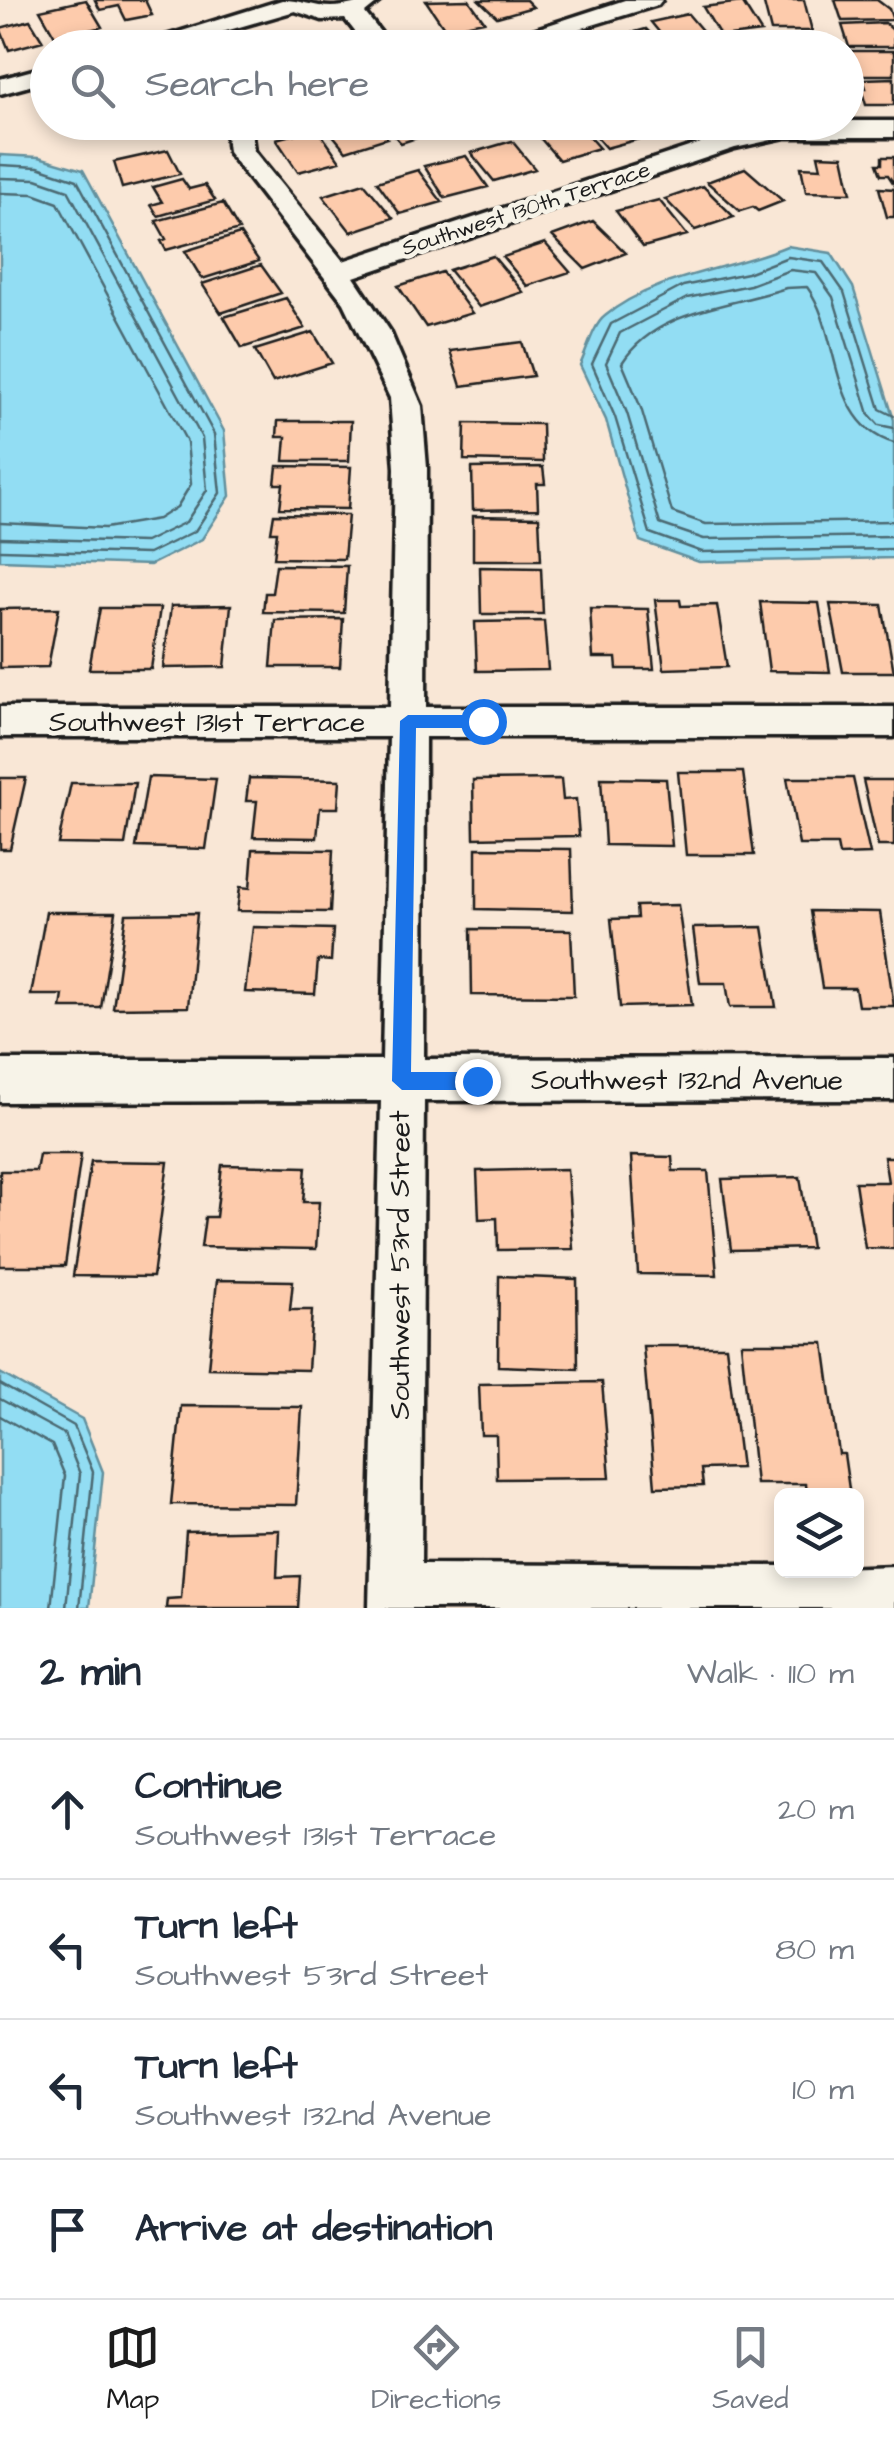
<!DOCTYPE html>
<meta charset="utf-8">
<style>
body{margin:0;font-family:"Architects Daughter",sans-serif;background:#f6f6f7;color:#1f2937}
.controls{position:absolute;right:30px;bottom:30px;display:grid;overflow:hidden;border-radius:15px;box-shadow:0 5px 15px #0003}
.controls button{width:90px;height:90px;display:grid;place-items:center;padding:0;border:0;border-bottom:2px solid #e0e1e3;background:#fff;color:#1f2937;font:50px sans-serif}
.stop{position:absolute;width:30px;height:30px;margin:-22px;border:8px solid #1a73e8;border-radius:50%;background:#fff}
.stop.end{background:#1a73e8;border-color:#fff;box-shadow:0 2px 10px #0008}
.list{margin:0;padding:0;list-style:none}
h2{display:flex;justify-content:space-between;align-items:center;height:130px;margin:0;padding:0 40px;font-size:42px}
h2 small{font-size:32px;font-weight:400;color:#747a83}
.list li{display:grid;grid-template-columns:65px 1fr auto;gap:30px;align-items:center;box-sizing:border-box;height:140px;padding:0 40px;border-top:2px solid #e0e1e3}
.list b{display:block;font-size:38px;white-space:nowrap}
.list p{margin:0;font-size:32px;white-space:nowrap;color:#747a83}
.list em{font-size:32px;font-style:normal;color:#747a83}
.icon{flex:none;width:55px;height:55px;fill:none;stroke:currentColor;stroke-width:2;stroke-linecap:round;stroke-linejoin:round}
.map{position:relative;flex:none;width:894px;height:1608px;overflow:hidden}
.search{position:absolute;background:#fff;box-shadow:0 5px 15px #0003;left:30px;right:30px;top:30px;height:110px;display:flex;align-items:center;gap:25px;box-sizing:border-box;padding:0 35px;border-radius:55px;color:#747a83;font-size:38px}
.sheet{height:690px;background:#fff}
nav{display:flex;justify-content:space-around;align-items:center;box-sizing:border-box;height:140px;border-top:2px solid #e0e1e3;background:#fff;font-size:28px;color:#747a83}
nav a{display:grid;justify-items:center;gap:5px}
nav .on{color:#1c1c1c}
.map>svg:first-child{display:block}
.water{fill:#92ddf3;stroke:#63909d;stroke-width:2.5}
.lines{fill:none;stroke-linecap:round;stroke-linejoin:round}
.shore{stroke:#4b6972;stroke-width:2.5}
.building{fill:#fdcbac;stroke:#1c1c1c;stroke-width:2.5}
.street-casing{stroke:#1c1c1c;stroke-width:7}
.street{fill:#f7f3e8;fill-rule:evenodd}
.route{fill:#1a73e8}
.labels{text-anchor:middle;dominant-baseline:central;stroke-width:9;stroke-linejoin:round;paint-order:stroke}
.far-street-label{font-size:22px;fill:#1c1c1c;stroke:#f7f3e8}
.street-label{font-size:28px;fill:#1c1c1c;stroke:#f7f3e8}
</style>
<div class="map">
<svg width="894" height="1608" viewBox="0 0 894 1608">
<rect width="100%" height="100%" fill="#f9e7d6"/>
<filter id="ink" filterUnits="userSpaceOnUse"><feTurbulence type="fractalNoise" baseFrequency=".01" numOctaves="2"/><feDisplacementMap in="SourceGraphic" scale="20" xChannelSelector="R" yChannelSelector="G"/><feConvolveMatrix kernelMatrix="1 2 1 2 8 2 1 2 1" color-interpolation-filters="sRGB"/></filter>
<g filter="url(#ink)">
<!-- water -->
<path class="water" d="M0,155L39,157L83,170L224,431L230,496L202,539L150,565L0,560Z
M787,246L831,253L853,287L894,420V558L699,562L640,541L606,420L580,365C587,351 593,325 605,316C654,275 730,270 787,246Z
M0,1373L82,1419L103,1472L89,1608H0Z"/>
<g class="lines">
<!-- shore -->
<path class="shore" d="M0,165L38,167L77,180L214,434L220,493L195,531L148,554L0,550
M0,178L36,179L68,190L202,438L207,490L186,522L145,542L0,538
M0,193L33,194L58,203L187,442L191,484L177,507L158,519L105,528L0,523
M894,416L880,409L844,292L823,262L788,257L747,273L683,286L611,324L592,364L615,417L650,533L702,552L894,549
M894,428L879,425L869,414L833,297L816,273L790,270L750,285L687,298L620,333L606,363L627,413L660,524L704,539L894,536
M894,443C827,424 842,334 807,287L786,288C730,307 656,309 622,363L641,408L672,512L706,524L894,521
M0,1384L74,1426L93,1472L79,1608
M0,1399L64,1434L80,1474L66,1608
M0,1416L52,1445L65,1476L51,1608"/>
</g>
<!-- building -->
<path class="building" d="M86,0L102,27L56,38L40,10Z
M95,0H145L152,15L126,20L119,6L100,10Z
M469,0L484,21L445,29L426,1Z
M479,0H526L533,7L497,17Z
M763,0H804L812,31H771Z
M835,0H877L889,9L893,20L842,21Z
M742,2L761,32L721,37L703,7Z
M688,14L711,41L672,48L651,22Z
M30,20L43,41L9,50L0,28Z
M885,23L893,30L894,47H849L842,25Z
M646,29L665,48H618L610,39Z
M846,51H894V75H850Z
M894,78V105H866L861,88H866L863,79Z
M111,122H175L169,133L109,125Z
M347,122H373L387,138L346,151L327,128Z
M382,122H433L441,130L401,143Z
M568,122H576L599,148L559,160L535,132Z
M583,122H633L646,137L606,148Z
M317,128L340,161L298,172L276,139Z
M512,141L535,169L494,181L471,153Z
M168,150L180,174L122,188L114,162Z
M818,155L843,156L851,193L806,192L801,167L821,168Z
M466,156L488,187L445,198L424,166Z
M882,157H894V184L888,175H881L877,164H882Z
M745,168L783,201L758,211L753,207L740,211L707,182Z
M418,170L442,202L400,214L377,182Z
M182,179L189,189L205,185L215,200L158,216L151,205L162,202L153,187Z
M364,183L393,218L351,232L323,196Z
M703,186L734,217L695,230L665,199Z
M879,188L894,189V217H887Z
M659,200L687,235L643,247L616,211Z
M223,203L239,230L166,250L161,241L166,239L156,221Z
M593,221L626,253L585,269L552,236Z
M240,234L259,261L202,279L185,251Z
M545,243L570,272L527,286L503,257Z
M493,256L523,292L479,307L449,270Z
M261,265L281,293L221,313L202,284Z
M442,272L472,313L426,327L398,286Z
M286,298L305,328L242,348L224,317Z
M313,332L332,363L273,382L255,350Z
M522,342L533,376L461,386L450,351Z
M278,421H351L349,461H284L286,437H277Z
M465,423L542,424L543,462L464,460Z
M277,466L351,467L348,509L280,508L283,484H275Z
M543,467L545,484H537L538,509L473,510L472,468Z
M274,514L348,515L344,559L274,558L277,532H271Z
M473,516L539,517L541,560H473Z
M276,565L347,566L344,613L263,612L265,593H272Z
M480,567L541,568L543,614H481Z
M655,600H680L681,606L717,605L727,667L664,669Z
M760,602L819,603L830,672L769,671Z
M830,604L882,605L894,672H843Z
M231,605L225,667L163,668L171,606Z
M59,608L48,667L0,668V609Z
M100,608H160L151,669H89Z
M590,608L648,609L654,669H617L616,658H593Z
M343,619L340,667H271L275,620Z
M544,621L548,670L477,671L475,622Z
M678,772H743L754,855H686Z
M148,777L216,779L206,849L136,847Z
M0,778H26L10,849H0Z
M249,778L340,780L338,808H320L317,838L253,837L257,801H246Z
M601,778L666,779L672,846L605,845Z
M787,778H853L870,854L839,855L837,845H799Z
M561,779L563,800L576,799L579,836L474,838L473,780Z
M863,780H894V846H878Z
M71,783H135L125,845L58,844Z
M476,848L571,849L573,911L476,909Z
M253,849L333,850L330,912L237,911L240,887L250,888Z
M678,905L692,1005L620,1007L611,919L637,918L636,906Z
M810,911L880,912L894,1006H858L855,988H822Z
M46,912H116L101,1008H61L63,995H31Z
M197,913L188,1007L113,1008L126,914Z
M253,927L333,929L331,961L318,960L315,994L245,992Z
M763,927L776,1007H730L726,983H700L693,928Z
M471,929L571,930L574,996L472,995Z
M39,1154H81L65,1266H0V1171H36Z
M631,1156L672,1157L673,1171H708L717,1275L638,1274Z
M884,1157H894V1249L865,1248L855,1182H888Z
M91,1161L168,1162L153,1277L73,1276Z
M222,1165L306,1167L303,1202H319L316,1249L201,1247L205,1217H216Z
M567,1169L573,1249L498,1250L497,1218L479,1219L477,1171Z
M800,1177L811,1248L731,1250L722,1179Z
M499,1276L577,1279L578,1369L498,1366Z
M217,1280L293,1281L290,1310H312L308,1370L208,1368Z
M741,1343H824L839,1454H844L850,1496H807L806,1484H756Z
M643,1346H726L741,1468L701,1469L703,1486L655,1487Z
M602,1382L610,1478L497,1479L496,1435H481L479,1384Z
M181,1406L302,1407L296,1505L171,1504Z
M279,1530L277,1577L300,1576L298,1608H166L167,1599L181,1598L186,1532Z"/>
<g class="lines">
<defs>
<path id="street" d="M282,0C300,0 315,7 331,7C348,7 363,0 381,0L365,13L393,48H368L345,19L322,20L295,11L167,48H127Z
M625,0H662L658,5L517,48H478Z
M48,66V81L0,94V79Z
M846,121H894V137H785L735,148L354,277L390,331L422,406L427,468L426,707H894V737H425L424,1059L894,1058V1100L424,1101L421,1564L782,1566V1570L894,1566V1608H369L381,1101L0,1102V1060H382L389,737H0V707H390L395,468L390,398L344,303L228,152L226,134L237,122H264L252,136L254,151L343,261L719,137L780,122Z"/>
</defs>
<!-- street casing -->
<use href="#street" class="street-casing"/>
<!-- street -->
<use href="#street" class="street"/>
</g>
</g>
<!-- route -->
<path class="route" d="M408,715H483L491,721L483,728H416L411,1072H477L486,1081L477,1090H402L392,1081L400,721Z"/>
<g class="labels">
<!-- far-street labels -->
<g class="far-street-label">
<text transform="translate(526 209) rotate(-18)">Southwest 130th Terrace</text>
</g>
<!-- street labels -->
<g class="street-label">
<text x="207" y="722">Southwest 131st Terrace</text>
<text x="687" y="1080">Southwest 132nd Avenue</text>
<text transform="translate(400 1265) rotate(-90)">Southwest 53rd Street</text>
</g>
</g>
</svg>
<div class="controls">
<button><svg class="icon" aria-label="layers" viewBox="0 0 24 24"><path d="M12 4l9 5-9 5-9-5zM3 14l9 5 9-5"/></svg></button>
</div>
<div class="stop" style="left:483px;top:721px"></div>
<div class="stop end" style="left:477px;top:1081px"></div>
<div class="search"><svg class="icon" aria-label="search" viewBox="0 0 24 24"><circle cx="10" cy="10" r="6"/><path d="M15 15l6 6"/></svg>Search here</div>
</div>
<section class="sheet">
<h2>2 min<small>Walk · 110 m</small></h2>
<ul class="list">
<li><svg class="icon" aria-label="ahead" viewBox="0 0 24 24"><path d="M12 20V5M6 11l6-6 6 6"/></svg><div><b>Continue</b><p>Southwest 131st Terrace</p></div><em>20 m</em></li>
<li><svg class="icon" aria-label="left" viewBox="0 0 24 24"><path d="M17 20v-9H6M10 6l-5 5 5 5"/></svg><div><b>Turn left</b><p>Southwest 53rd Street</p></div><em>80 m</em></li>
<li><svg class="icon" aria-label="left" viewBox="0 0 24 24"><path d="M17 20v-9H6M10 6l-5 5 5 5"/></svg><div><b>Turn left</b><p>Southwest 132nd Avenue</p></div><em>10 m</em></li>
<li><svg class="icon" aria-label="arrive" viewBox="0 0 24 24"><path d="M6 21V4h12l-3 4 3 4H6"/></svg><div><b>Arrive at destination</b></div></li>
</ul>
</section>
<nav>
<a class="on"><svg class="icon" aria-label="map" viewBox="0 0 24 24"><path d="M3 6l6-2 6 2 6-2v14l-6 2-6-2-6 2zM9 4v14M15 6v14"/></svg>Map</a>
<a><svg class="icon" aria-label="directions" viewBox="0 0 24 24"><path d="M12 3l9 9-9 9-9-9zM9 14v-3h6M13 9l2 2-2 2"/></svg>Directions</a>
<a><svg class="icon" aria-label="saved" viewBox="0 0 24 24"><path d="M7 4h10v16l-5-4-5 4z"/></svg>Saved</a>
</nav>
